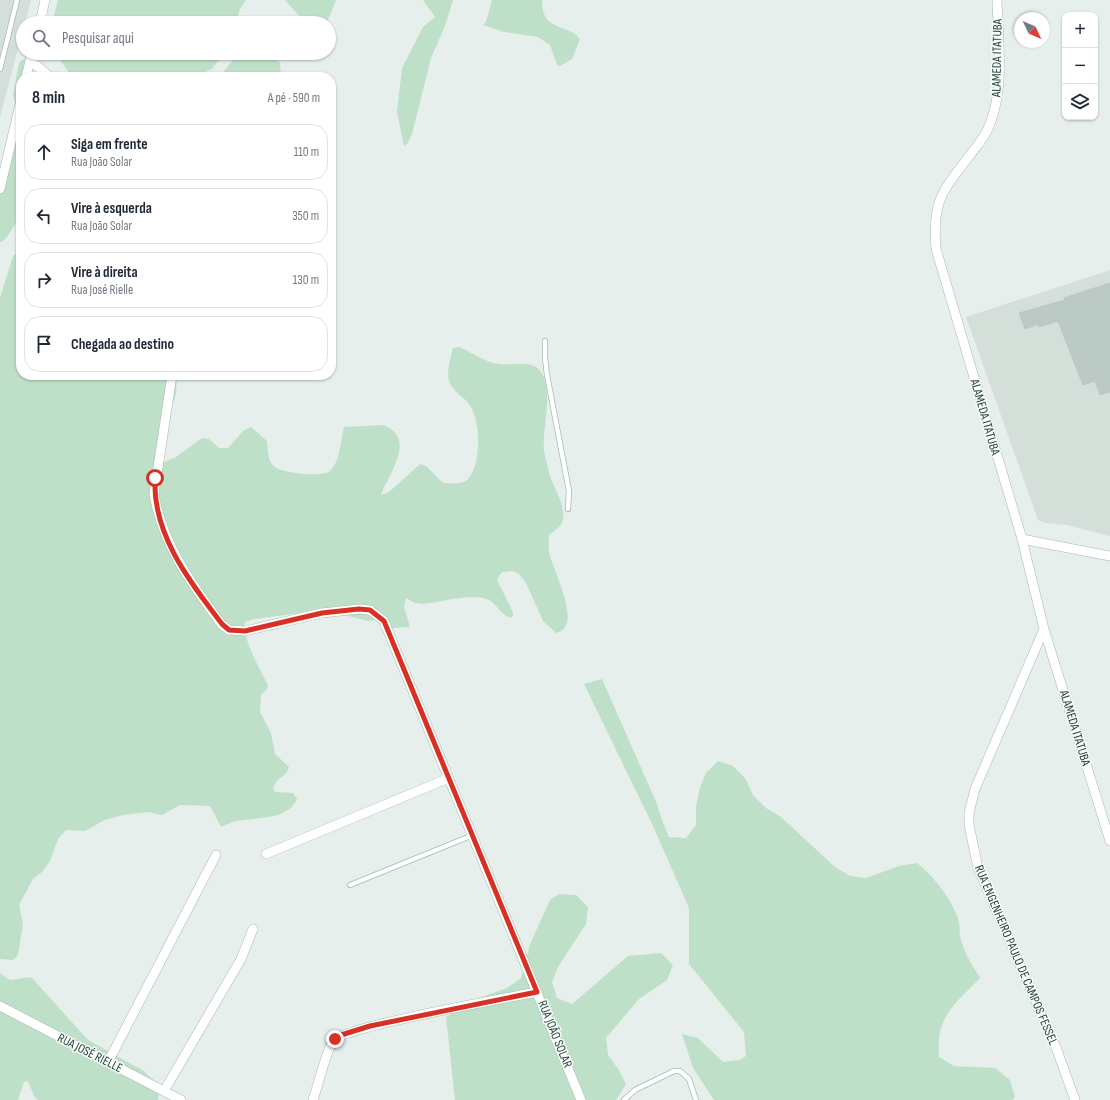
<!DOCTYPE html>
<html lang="pt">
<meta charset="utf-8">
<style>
body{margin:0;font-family:"Sofia Sans Condensed",sans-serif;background:#f2f2f3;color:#1f2937}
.controls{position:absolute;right:12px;top:12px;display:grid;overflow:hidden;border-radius:8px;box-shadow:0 1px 3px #0004}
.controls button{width:36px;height:36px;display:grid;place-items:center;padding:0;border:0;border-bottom:1px solid #e0e1e3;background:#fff;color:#1f2937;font:20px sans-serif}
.compass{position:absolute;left:1014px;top:12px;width:36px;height:36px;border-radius:50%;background:#fff;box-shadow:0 1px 3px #0004;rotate:134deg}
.stop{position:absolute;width:12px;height:12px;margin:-9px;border:3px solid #d93025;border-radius:50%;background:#fff}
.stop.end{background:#d93025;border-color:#fff;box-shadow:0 1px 4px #0008}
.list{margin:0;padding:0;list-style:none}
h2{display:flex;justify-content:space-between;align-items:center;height:52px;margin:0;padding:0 16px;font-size:17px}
h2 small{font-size:13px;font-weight:400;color:#747a83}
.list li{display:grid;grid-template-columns:26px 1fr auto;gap:12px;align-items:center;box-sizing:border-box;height:56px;margin:0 8px 8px;padding:0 8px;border:1px solid #e0e1e3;border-radius:16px}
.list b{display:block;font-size:15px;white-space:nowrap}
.list p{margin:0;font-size:13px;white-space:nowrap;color:#747a83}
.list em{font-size:13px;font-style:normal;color:#747a83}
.icon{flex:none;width:22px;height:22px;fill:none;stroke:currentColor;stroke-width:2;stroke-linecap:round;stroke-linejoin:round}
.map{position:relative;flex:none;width:1110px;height:1100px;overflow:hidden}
.search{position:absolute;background:#fff;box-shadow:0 1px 3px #0004;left:16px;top:16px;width:320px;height:44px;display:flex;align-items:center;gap:10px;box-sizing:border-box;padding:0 14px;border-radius:22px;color:#747a83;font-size:15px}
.panel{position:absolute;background:#fff;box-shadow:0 1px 3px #0004;left:16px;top:72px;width:320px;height:308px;border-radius:16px}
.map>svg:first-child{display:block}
.built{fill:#d4dfda}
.green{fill:#bfe0c8}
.building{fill:#bbcac4;stroke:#b8c9c2}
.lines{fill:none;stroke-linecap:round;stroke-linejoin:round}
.lane-casing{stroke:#a8b8b2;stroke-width:6}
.street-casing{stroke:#a8b8b2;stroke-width:10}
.lane{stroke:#fff;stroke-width:4.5}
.street{stroke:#fff;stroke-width:9}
.route{stroke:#d93025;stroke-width:5}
.labels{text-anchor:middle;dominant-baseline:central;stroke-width:3;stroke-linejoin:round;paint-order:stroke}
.street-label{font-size:13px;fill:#24423a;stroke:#f7fbf9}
</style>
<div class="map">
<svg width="1110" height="1100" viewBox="0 0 1110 1100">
<rect width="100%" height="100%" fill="#e6efeb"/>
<!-- built -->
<path class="built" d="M0,0H31L25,23H23V30L0,117Z
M1110,270V536L1067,525L1046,523L1038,520L966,317Z"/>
<!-- green -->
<path class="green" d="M58,0H246L239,11L237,23H52Z
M285,0H336L327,23H301L302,19Z
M423,0H453L445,26L431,58L412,134L407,144L404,146L397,112L402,68L423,27L435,17Z
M492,0H542C542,33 566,22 580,39L572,59L560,66L557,65L550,45L538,37L504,32L483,25L486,22Z
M55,53H224L212,69L193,77H72Z
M239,53H273L280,63L281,77H219Z
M23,59L27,60L33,77H21V215L7,237L2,242H0V190L4,154L20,127L19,114L13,95L19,63Z
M21,250V375H177L176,394L166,421L162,463L176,457L202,438L209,439L219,448H228L244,430L251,427L267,441C268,450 267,461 275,467C284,473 321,478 330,471C340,462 341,439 344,427L383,425C418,438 388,475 381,495L389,492L420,464L426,466L443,483C451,483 461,485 467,480C482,466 481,420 469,404C463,396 453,392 449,381C446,372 451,358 453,348L459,347C471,352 485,362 498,364C511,366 532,359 541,372C554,391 542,427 544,450C545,458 548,468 550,476C555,490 565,504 563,520C561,527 554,531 549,535C549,540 548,546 549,551C551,568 585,627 556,633L543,621L526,583L519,574L512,571L502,572L497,580L513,612V616L510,618C501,614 497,605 489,600C475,592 441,602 424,604L415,603L406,598L404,607L410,627L392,628L379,611L376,610L374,620L368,621L325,610L254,619L245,622C242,639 260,669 268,685L267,689L261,695L260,712L271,733L275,754L289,767C286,778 276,777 273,789L275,792L293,793L297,799C288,821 255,817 236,821C231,822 226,825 221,827L210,806L180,805L162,815L149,812L123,815L105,820L85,831L66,830L58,839L50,861L42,872L33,879L19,905L23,923L18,955L13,960L0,959V298L13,256Z
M602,679L657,804L662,820L669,837L686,838L696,825V807L700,787L706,773L718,761L733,766L745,778L753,795L766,808L781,817L835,867L850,876L866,878L899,866L917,863C933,875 954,902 959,922C960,928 959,934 961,940C965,955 973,966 980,978C955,1004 935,1017 939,1057L954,1066L995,1068L1010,1080L1015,1097L1012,1100H714L693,1068L682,1034L698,1038L723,1062L739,1060L746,1056L744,1032L689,964V908L653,826L584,684Z
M559,894L576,895L588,907L586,924L558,967L552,982L557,998L572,1004L628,956L661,953L673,965L667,980L639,999L606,1038L608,1055L619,1070L626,1084L616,1100H455L446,1017L476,999L507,988L521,978L530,944L550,900Z
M0,973C15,987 16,975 32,978L88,1040L144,1071L155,1082L159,1094L158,1100H38L34,1096L28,1081L24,1082L18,1100H0Z"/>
<!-- building -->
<path class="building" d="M1110,283V392L1100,395L1095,381L1083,385L1058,321L1039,327L1038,324L1025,329L1019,313L1065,300L1064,298Z"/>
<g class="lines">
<defs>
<path id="lane" d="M0,69L17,0
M545,341V358L547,375L569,491L568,509
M350,885L473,835
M624,1100L635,1090L674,1071H680L689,1079L696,1100"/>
<path id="street" d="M997,0C998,41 1005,85 990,124C986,136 977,146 970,155C942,192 932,201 936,249L1022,539L1044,629L1110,841
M40,23L45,0
M30,60L50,77
M26,77L32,53
M0,189L21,100
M172,375L154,494C163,546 192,584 222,625L229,630L245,631L322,613L359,609L370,610L384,621L581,1100
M1022,539L1110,556
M1044,629L975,789L969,813V825L978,868L1057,1050L1075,1100
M266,854L449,778
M0,1006L181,1100
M108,1062L216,855
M164,1091L241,959L253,929
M313,1100C318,1086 326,1050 334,1040C348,1026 507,998 537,992"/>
</defs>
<!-- lane casing -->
<use href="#lane" class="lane-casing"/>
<!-- street casing -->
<use href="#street" class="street-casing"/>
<!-- lane -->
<use href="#lane" class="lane"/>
<!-- street -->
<use href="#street" class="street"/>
</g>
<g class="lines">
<!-- route -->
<path class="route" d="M155,478C152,534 190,582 222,624L229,630L245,631L322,613L359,609L370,610L384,621L537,992L370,1026L341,1035L335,1039"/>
</g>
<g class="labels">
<!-- street labels -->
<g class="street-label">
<text transform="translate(997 58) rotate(-89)">ALAMEDA ITATUBA</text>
<text transform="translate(985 417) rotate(74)">ALAMEDA ITATUBA</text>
<text transform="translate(1075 728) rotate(73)">ALAMEDA ITATUBA</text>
<text transform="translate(1016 955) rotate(67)">RUA ENGENHEIRO PAULO DE CAMPOS FESSEL</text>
<text transform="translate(555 1034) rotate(68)">RUA JOÃO SOLAR</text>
<text transform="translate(90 1053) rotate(27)">RUA JOSÉ RIELLE</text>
</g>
</g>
</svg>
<div class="controls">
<button>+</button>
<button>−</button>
<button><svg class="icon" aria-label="layers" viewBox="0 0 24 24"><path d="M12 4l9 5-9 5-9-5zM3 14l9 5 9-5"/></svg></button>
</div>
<svg class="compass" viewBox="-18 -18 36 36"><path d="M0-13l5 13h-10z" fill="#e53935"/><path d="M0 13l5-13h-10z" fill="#747a83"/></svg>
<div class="stop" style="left:155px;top:478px"></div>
<div class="stop end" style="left:335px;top:1039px"></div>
<div class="search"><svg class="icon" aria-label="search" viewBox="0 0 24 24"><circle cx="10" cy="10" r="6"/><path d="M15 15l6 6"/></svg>Pesquisar aqui</div>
<section class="panel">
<h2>8 min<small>A pé · 590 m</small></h2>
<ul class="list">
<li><svg class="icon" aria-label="ahead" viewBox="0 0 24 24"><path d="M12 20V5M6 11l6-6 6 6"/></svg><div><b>Siga em frente</b><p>Rua João Solar</p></div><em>110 m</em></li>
<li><svg class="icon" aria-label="left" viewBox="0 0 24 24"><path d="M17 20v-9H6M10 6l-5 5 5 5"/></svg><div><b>Vire à esquerda</b><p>Rua João Solar</p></div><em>350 m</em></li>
<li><svg class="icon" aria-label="right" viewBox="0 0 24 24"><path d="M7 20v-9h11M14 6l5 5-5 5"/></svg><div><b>Vire à direita</b><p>Rua José Rielle</p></div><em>130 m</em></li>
<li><svg class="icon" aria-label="arrive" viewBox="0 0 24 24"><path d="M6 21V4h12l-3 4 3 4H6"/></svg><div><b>Chegada ao destino</b></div></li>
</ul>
</section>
</div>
